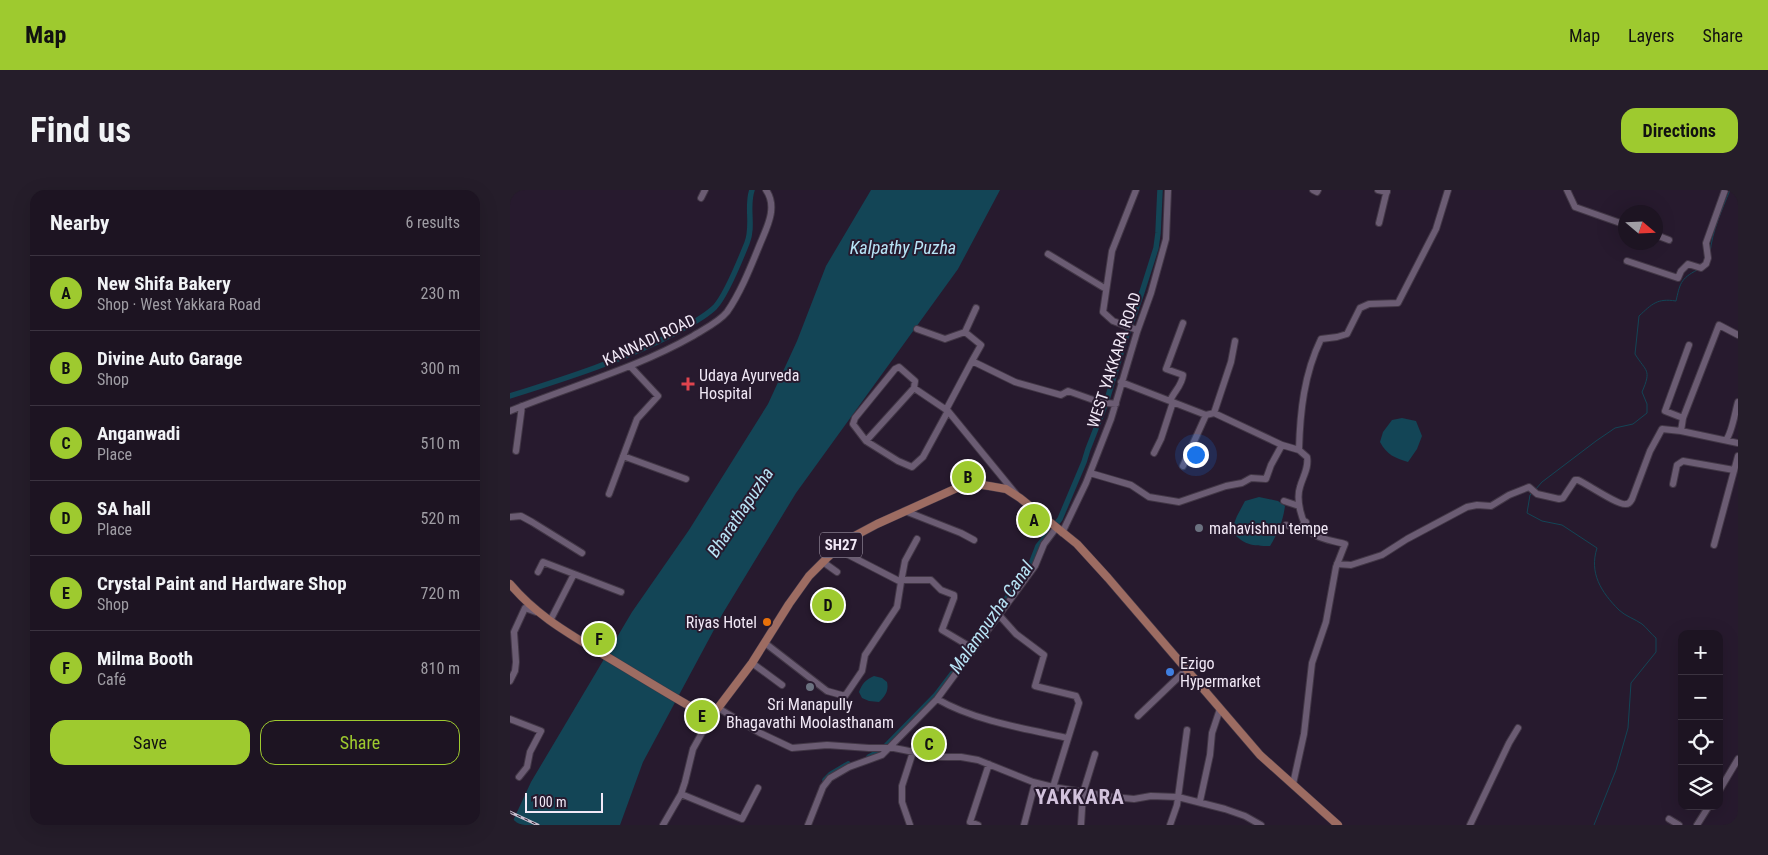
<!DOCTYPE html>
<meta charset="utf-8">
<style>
body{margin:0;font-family:"Roboto Condensed",sans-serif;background:#251d2a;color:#f1f3f6}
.controls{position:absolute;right:15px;bottom:15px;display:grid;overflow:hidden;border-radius:10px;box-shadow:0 5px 20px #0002}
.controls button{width:45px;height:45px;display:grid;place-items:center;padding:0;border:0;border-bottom:1px solid #3b3340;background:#1d1422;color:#f1f3f6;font:25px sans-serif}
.compass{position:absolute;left:1108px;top:15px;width:45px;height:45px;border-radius:50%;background:#1d1422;box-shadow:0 5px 20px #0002;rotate:109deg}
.scale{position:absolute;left:15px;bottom:12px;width:78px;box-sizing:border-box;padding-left:5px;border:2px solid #f1e8f6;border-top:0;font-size:14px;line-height:18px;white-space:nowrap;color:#f1e8f6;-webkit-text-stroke:4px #271a2e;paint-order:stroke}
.you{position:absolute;left:685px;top:264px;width:18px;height:18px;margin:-12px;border:4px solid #fff;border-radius:50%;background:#1a73e8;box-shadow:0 0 0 8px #1a73e833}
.badge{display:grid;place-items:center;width:32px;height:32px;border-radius:50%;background:#9eca2f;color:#111;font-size:16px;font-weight:700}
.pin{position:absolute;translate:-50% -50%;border:2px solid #fff;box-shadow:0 1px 5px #0006}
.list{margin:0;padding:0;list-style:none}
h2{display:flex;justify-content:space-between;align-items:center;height:65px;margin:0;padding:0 20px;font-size:21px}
h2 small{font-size:16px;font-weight:400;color:#a09ea5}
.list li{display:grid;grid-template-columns:32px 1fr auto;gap:15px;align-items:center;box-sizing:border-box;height:75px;padding:0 20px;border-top:1px solid #3b3340}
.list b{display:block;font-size:19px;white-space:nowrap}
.list p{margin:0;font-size:16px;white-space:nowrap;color:#a09ea5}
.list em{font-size:16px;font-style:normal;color:#a09ea5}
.actions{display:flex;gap:10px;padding:15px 20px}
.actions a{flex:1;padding:11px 0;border:1px solid #9eca2f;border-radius:15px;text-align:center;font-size:18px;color:#9eca2f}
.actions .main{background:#9eca2f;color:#111}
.icon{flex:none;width:28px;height:28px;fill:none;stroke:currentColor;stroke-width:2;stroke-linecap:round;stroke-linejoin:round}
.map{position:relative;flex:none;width:1228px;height:635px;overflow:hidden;border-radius:15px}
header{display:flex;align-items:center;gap:30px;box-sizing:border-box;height:70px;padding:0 25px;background:#9eca2f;color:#111}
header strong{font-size:24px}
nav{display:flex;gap:28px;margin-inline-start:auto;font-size:18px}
.intro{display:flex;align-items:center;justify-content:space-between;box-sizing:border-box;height:120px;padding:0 30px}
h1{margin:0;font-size:35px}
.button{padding:12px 22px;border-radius:15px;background:#9eca2f;color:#111;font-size:18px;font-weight:700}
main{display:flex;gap:30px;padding:0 30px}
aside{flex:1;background:#1d1422;border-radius:15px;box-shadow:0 5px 20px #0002}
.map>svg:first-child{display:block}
.water{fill:#134556}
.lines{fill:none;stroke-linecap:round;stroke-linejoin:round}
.stream{stroke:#134556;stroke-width:1}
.canal{stroke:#134556;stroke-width:5.5}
.minor-casing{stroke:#423746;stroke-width:8}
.major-casing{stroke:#423746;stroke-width:9}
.minor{stroke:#6b5c73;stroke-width:6}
.major{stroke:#9d6c62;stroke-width:8}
.rail-casing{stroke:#c9bfcf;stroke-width:3}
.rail{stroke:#271a2e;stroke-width:1;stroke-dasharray:4;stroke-linecap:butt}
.health-dot{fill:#e0444e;stroke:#271a2e;stroke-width:2}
.worship-dot{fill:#6b7280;stroke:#271a2e;stroke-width:2}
.food-dot{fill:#e8710a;stroke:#271a2e;stroke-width:2}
.shop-dot{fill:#3f7fe0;stroke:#271a2e;stroke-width:2}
.labels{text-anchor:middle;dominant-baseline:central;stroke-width:4;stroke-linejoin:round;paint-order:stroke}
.shield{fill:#271a2e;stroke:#b4aaba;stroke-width:1}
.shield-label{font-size:15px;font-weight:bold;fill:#f1e8f6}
.street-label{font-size:16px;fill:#f1e8f6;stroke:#271a2e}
.poi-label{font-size:16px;fill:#f1e8f6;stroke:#271a2e;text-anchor:start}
.water-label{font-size:18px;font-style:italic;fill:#b8e4f6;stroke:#271a2e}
.district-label{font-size:21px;font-weight:bold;letter-spacing:1px;fill:#d2c2dc;stroke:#271a2e}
</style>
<header>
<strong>Map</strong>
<nav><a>Map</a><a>Layers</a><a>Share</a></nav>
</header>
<div class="intro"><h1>Find us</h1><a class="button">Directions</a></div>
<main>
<aside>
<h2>Nearby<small>6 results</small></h2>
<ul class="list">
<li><span class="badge">A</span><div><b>New Shifa Bakery</b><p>Shop · West Yakkara Road</p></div><em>230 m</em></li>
<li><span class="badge">B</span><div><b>Divine Auto Garage</b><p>Shop</p></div><em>300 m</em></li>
<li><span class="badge">C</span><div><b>Anganwadi</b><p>Place</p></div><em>510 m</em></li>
<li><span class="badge">D</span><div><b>SA hall</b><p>Place</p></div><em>520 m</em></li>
<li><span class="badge">E</span><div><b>Crystal Paint and Hardware Shop</b><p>Shop</p></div><em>720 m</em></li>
<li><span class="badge">F</span><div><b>Milma Booth</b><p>Café</p></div><em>810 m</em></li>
</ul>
<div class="actions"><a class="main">Save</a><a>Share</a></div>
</aside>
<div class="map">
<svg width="1228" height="635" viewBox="0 0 1228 635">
<rect width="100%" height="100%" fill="#271a2e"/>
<!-- water -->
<path class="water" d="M361,0H490L448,79L286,303L213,423L133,572L110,635H1L21,592L122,422L179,340L258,214L287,151L316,76Z
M892,228L906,231L912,246L907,259L898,272C885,268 877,265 870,252L873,242L882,230Z
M749,307L768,311L775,316C773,331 768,343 760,356C742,356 734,355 721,341L727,326L735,311Z
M364,486L372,488L377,492C379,501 375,506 369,512L359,511L352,508L349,502C352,494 355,490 364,486Z"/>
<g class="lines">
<!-- stream -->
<path class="stream" d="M1200,63C1202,41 1212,20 1220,0
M1025,300L1032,292L1086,251L1105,238L1123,234L1137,223V214L1132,202C1142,179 1136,182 1125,164L1129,126C1142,114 1147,108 1166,111C1170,94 1170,89 1187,80
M1022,303L1020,305L1017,323L1032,331L1052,335L1087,358C1079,383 1091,402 1109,420C1115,426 1125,429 1132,434C1137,438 1141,444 1146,448V462L1121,493L1118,538L1106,580L1084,635"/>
<!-- canal -->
<path class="canal" d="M0,206C57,188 114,170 167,142C179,135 195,127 205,117C217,104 230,70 237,53C244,36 236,16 242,0
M467,450L521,374L528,356L550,329L574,272L578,259L596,213L614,153L632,102L646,58L648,43L650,0
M359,567L372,560L426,505L442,484
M315,590L321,584L338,574"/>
<defs>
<path id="minor" d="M626,0L602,61L593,122L603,131L627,140
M803,0L807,2L808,0
M868,0L877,2
M1057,0L1065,17L1116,35
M191,8L195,0
M869,33L877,0
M1146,45L1159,50
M538,64L596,99
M1117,71L1168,88L1171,81L1178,74L1191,78L1196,74L1198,68L1196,53L1215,0
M407,139L435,149L455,142L471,155L462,171
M455,142L466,118
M611,192L696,225L704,223L772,255L789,260
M404,198L405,191L389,177L385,179L345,228L343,234L356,251L388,271L402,277L413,267L438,221
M660,211C664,201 672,196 673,185L656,179L673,133
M436,220L462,171L505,192L551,205L558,201L589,212L606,214
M0,221C61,196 125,179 183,146C194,139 209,132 217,122C231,102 241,76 250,54C257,37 268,17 256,0
M704,223L721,172L725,151
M1173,228L1155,221L1179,155
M1171,241L1173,228L1209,135L1228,145
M1216,250C1222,243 1225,222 1228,212
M356,251L404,198L438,221L506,304
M6,261L12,216
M644,263L651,249L663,212
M113,266L176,289
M673,276L696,225
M580,283L621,295L639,307L669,312L716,296L732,293L741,288L756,289L761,275L772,255
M1163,294L1167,275L1173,271L1224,280
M99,304L127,229L148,206L120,176
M774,311L789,316
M395,321L451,343L464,350
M0,327L11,326L22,332L72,363
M776,335L788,339L796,332
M552,343L576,293L601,229L627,142L641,103L656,49L658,0
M1204,355L1228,266
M313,372L327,382
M827,374L841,375L872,365L897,349L957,317L967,315L981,316L999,305L1019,297L1027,304L1049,309L1053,308L1065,290H1068C1077,294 1109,316 1116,314C1120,314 1120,312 1122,309L1140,261L1152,239L1171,241L1228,253
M28,382L33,372L111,402
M391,390H421L431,400L444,405V408L432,440L464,459
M391,392L395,371L407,349
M489,425L506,444L534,465L525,496L566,506L569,513L543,597
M40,431L64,384
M255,453L317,501L335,506L352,481L355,465L387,417L391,392L327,359
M242,473L272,495
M0,491L5,481L6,472L4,442L15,418L26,422
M427,509C465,531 516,539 558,548
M208,518L250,543L282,558L317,555L359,558H384L429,567H451L468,570L523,592L543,597L603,607L624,609L641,606L668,607L715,619L735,626L751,635
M628,526L676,480
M0,529L31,541L20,562L17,577L9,587
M783,594L794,544L802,473L816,432L826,377L835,354C825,351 811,350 802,343C791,334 786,309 790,297C793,286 799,278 797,267L789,260C790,222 794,184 811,149L827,147L837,144L850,118L859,114L888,113L926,39L938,0
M1209,601L1228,569
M171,604L232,629L248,598
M690,611L700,565L702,543L710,519
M1159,629L1169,635
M153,635L171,604L175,592L183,559L198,532L199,520
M298,635L313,597L320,588L339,577L372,565L427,509L525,376L534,354L546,338
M400,635L392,612V596L403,562
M468,635L460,632L479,574
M514,635L525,593
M571,635L573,603L585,564
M660,635L667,615L677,540
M960,635L999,553L1008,538
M1187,635L1199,616"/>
<path id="major" d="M0,394C27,426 58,443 94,465C121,481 148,498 176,514L188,520H200L208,518L242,473L279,414L299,386L318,367L337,350L367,334L458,293L479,296L496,299L510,308L567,354L598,388L750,565L828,635"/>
</defs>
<!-- minor casing -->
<use href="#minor" class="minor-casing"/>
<!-- major casing -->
<use href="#major" class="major-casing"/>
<!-- minor -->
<use href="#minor" class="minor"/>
<!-- major -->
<use href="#major" class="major"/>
<defs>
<path id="rail" d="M0,622L28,635"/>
</defs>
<!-- rail casing -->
<use href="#rail" class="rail-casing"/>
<!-- rail -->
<use href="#rail" class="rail"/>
</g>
<!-- markers -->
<path class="health-dot" d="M175.5 186.5h5v5h5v5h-5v5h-5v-5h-5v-5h5z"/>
<g class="worship-dot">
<circle cx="689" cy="338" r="5"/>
<circle cx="300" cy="497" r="5"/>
</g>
<circle class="food-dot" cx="257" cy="432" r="5"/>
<circle class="shop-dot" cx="660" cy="482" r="5"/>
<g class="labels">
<!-- shield labels -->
<rect class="shield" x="310" y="342.5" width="42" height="25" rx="4"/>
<g class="shield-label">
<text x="331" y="355">SH27</text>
</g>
<!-- street labels -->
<g class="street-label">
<text transform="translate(139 150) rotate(-25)">KANNADI ROAD</text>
<text transform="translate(604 170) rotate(-72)">WEST YAKKARA ROAD</text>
</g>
<!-- poi labels -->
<g class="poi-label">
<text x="189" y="185">Udaya Ayurveda<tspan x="189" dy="18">Hospital</tspan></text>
<text x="699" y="338">mahavishnu tempe</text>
<text x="247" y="432" text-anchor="end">Riyas Hotel</text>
<text x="670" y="473">Ezigo<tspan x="670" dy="18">Hypermarket</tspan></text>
<text x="300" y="514" text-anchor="middle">Sri Manapully<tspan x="300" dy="18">Bhagavathi Moolasthanam</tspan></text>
</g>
<!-- water labels -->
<g class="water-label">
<text x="393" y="57">Kalpathy Puzha</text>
<text transform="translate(230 322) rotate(-56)">Bharathapuzha</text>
<text transform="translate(481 427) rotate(-55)">Malampuzha Canal</text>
</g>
<!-- district labels -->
<g class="district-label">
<text x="570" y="607">YAKKARA</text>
</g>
</g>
</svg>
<div class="controls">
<button>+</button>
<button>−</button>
<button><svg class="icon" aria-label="locate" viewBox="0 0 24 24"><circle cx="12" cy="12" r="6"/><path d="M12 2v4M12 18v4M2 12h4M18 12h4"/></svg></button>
<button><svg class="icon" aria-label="layers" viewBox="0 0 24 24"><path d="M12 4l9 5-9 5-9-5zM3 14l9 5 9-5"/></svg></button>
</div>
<svg class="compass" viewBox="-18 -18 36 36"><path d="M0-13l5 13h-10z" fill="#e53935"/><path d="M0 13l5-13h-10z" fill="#a09ea5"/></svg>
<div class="scale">100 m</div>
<div class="you"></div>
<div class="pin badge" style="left:524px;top:330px">A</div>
<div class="pin badge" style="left:458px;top:287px">B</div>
<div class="pin badge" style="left:419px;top:554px">C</div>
<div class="pin badge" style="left:318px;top:415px">D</div>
<div class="pin badge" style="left:192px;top:526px">E</div>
<div class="pin badge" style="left:89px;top:449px">F</div>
</div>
</main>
